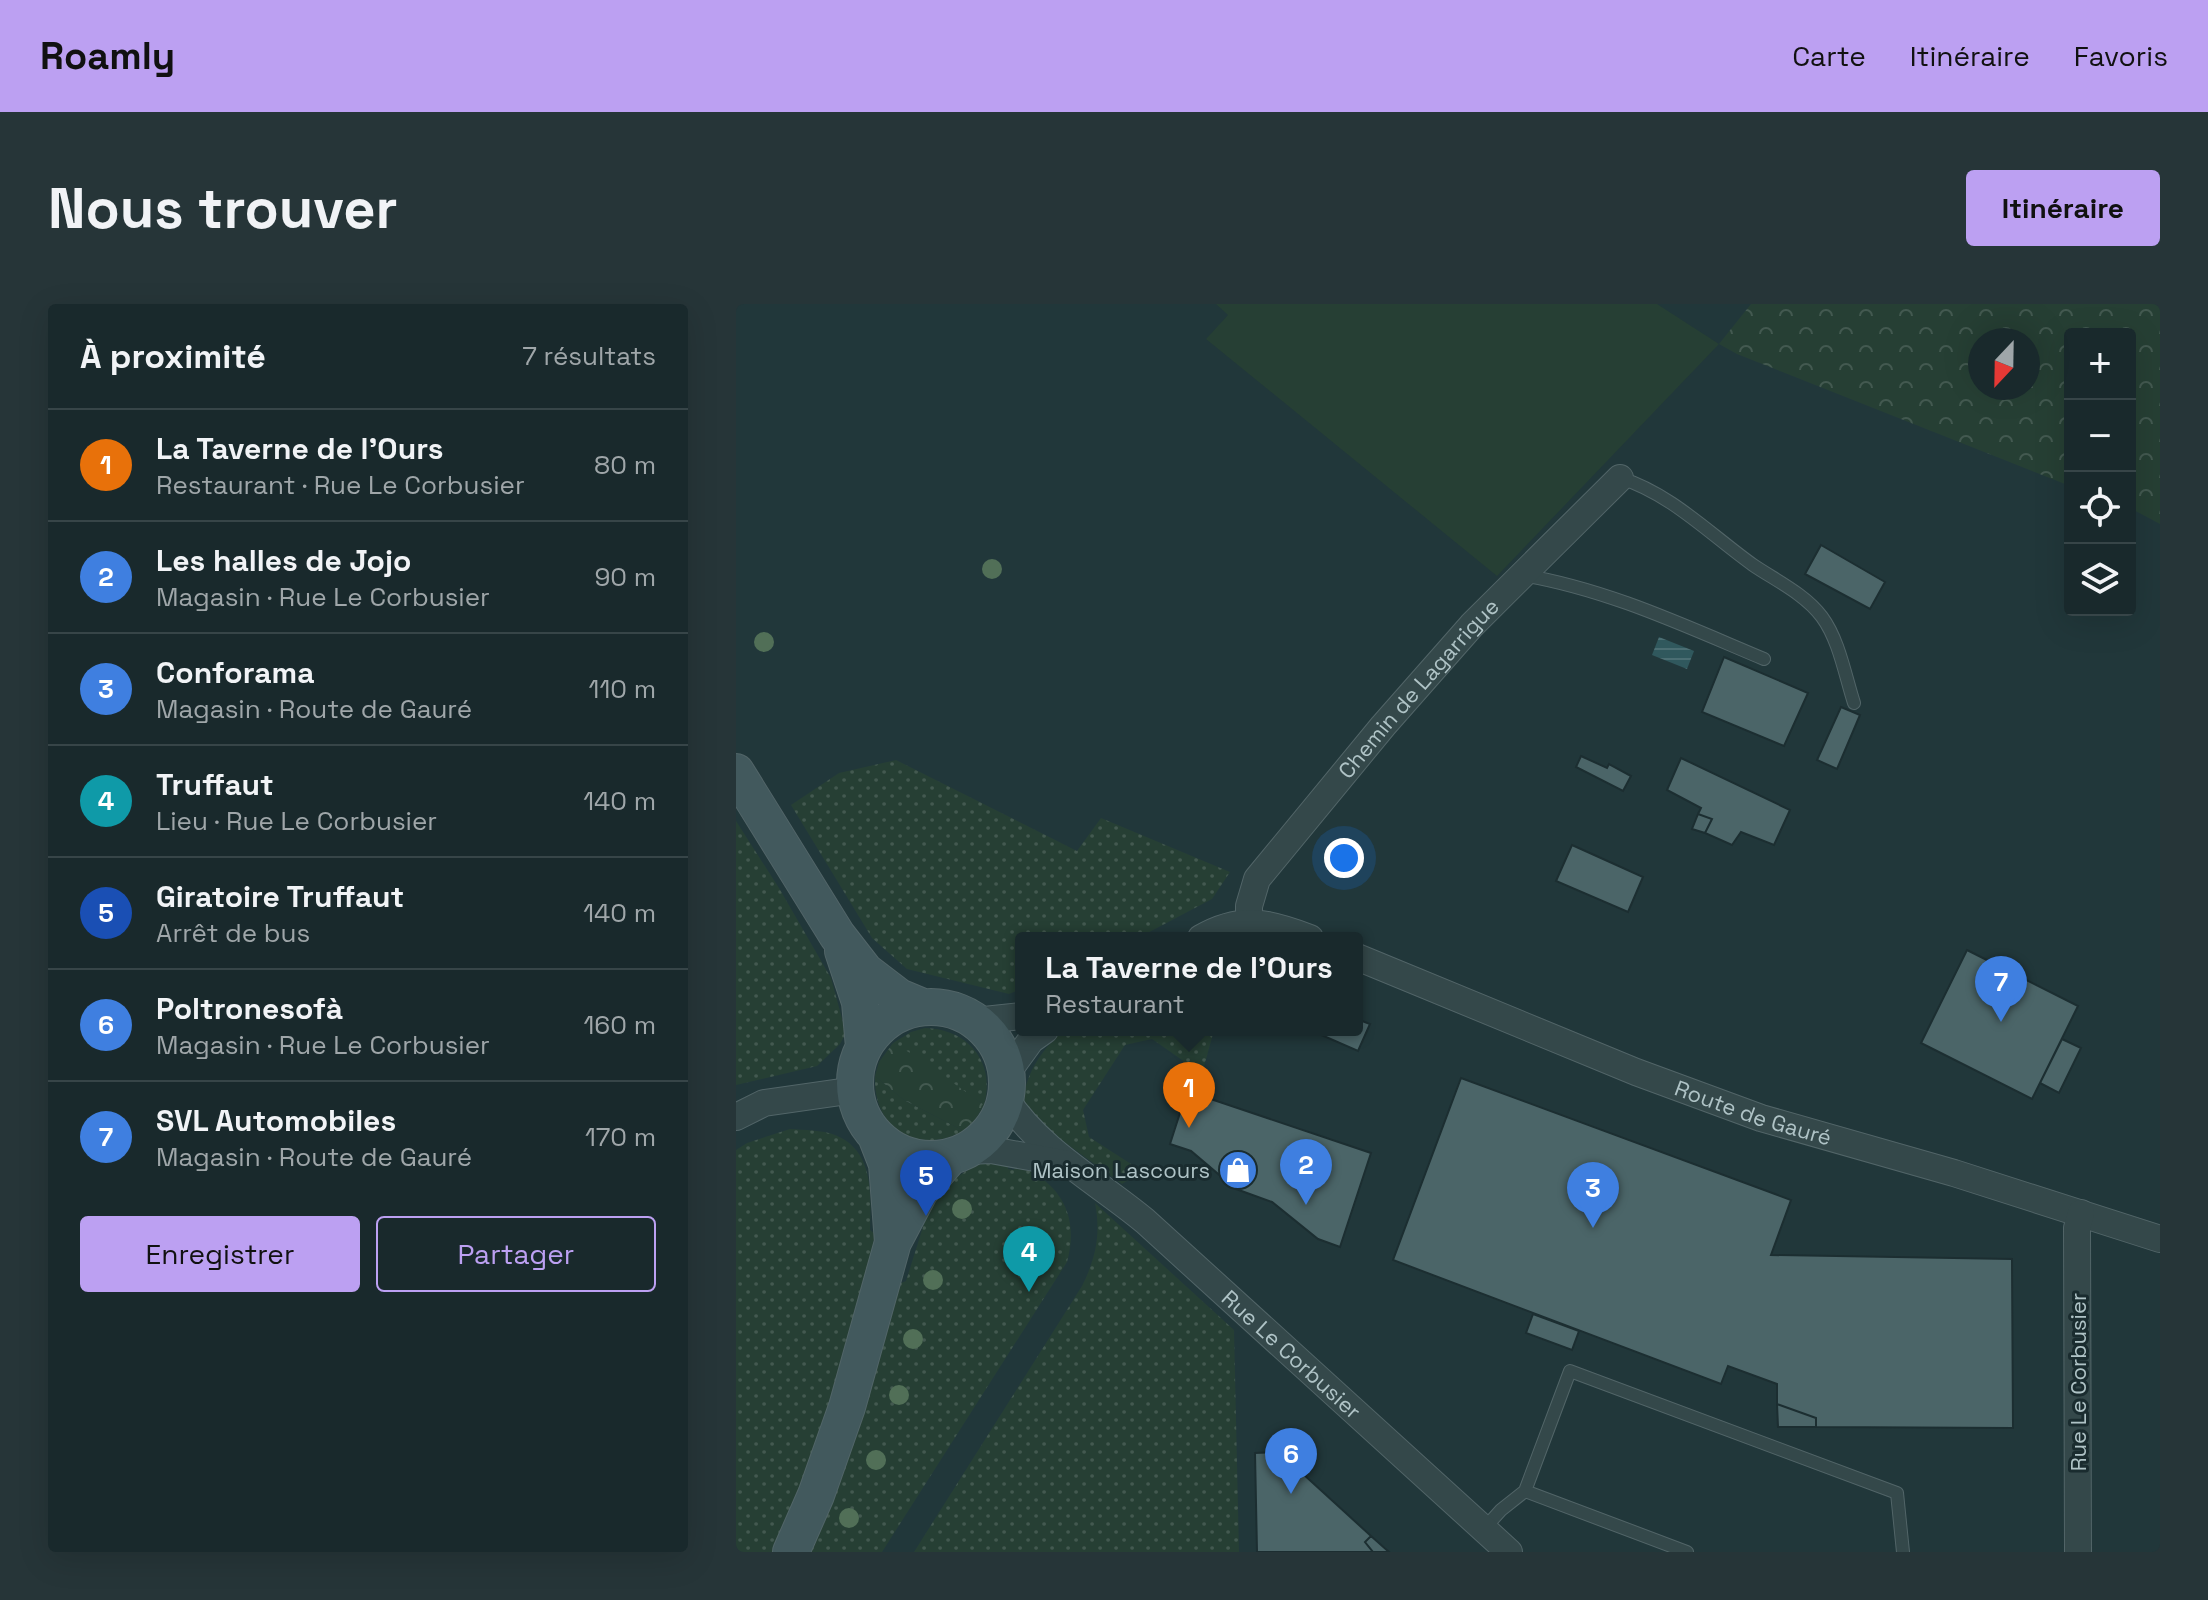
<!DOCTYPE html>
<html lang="fr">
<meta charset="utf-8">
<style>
body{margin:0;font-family:"Space Grotesk",sans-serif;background:#263538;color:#f1f3f6}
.controls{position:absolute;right:24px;top:24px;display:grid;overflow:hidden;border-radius:8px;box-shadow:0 8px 32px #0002}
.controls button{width:72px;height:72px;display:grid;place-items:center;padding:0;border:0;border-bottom:2px solid #374548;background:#19292c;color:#f1f3f6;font:40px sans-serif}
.compass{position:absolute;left:1232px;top:24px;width:72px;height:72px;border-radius:50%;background:#19292c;box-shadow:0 8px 32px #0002;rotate:202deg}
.you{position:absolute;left:608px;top:554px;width:28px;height:28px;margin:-20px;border:6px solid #fff;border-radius:50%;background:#1a73e8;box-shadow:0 0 0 12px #1a73e833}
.badge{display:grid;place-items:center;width:52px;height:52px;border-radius:50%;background:#bca0f2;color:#fff;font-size:26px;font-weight:700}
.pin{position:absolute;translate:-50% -66px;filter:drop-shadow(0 2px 4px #0008)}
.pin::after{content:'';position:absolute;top:42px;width:28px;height:24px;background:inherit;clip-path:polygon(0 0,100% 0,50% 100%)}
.popup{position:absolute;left:279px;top:628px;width:348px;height:104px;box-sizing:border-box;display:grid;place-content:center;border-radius:8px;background:#19292c;filter:drop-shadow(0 2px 6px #0005);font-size:26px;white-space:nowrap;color:#9fa6a9}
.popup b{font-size:30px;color:#f1f3f6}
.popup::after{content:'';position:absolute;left:50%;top:100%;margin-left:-16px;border:16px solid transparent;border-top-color:#19292c}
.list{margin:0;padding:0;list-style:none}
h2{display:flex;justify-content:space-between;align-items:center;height:104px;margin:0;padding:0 32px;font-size:34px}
h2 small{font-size:26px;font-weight:400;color:#9fa6a9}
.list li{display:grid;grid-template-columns:52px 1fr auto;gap:24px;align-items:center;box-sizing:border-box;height:112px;padding:0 32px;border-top:2px solid #374548}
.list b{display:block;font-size:30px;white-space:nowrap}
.list p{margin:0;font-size:26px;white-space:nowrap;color:#9fa6a9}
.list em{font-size:26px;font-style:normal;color:#9fa6a9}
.actions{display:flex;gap:16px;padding:24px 32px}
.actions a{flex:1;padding:18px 0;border:2px solid #bca0f2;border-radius:8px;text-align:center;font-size:28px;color:#bca0f2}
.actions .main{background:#bca0f2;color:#111}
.icon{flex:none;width:44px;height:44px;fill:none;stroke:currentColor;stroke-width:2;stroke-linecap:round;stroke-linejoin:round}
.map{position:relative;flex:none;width:1424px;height:1248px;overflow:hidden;border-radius:8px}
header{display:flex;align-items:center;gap:48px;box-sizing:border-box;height:112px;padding:0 40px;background:#bca0f2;color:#111}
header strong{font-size:38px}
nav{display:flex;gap:44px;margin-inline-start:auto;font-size:28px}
.intro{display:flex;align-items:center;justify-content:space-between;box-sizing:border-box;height:192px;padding:0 48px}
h1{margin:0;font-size:56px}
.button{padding:20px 36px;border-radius:8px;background:#bca0f2;color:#111;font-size:28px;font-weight:700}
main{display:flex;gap:48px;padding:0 48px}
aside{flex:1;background:#19292c;border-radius:8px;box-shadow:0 8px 32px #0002}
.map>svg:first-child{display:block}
.grass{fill:url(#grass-dots)}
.forest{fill:url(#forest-crowns);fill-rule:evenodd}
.green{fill:#263f34}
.water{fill:url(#water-rules)}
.building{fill:#4b6568;stroke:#1c2e31;stroke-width:2}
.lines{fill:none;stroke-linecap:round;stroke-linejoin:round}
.lane-casing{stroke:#526568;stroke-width:14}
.street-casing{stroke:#526568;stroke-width:28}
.secondary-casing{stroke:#526568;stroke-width:38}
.lane{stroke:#34484a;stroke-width:12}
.street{stroke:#34484a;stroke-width:26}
.secondary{stroke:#42595d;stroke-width:36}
.tree{fill:#516f57}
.labels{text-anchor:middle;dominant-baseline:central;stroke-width:6;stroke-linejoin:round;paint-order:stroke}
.street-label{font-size:22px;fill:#afc3c6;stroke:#1a2c2f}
.poi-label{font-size:22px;fill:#afc3c6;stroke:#1a2c2f;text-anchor:end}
</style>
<header>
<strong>Roamly</strong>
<nav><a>Carte</a><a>Itinéraire</a><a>Favoris</a></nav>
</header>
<div class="intro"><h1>Nous trouver</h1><a class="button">Itinéraire</a></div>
<main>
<aside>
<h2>À proximité<small>7 résultats</small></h2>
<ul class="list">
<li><span class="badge" style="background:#e8710a">1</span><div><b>La Taverne de l'Ours</b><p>Restaurant · Rue Le Corbusier</p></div><em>80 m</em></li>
<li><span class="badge" style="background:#3f7fe0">2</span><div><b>Les halles de Jojo</b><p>Magasin · Rue Le Corbusier</p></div><em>90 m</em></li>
<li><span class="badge" style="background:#3f7fe0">3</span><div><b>Conforama</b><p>Magasin · Route de Gauré</p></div><em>110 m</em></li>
<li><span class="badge" style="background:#0f9aa8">4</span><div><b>Truffaut</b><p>Lieu · Rue Le Corbusier</p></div><em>140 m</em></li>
<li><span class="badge" style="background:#1a4fb4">5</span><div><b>Giratoire Truffaut</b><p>Arrêt de bus</p></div><em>140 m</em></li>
<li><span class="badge" style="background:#3f7fe0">6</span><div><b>Poltronesofà</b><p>Magasin · Rue Le Corbusier</p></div><em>160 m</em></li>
<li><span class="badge" style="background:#3f7fe0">7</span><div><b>SVL Automobiles</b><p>Magasin · Route de Gauré</p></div><em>170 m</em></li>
</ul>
<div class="actions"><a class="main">Enregistrer</a><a>Partager</a></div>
</aside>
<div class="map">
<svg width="1424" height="1248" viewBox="0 0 1424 1248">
<defs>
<pattern id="grass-dots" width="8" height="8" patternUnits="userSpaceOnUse" patternTransform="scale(2)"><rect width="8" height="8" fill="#263f34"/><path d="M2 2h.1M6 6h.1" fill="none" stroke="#435950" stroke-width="1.8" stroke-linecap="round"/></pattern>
<pattern id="forest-crowns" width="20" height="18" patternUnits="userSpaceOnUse" patternTransform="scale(2)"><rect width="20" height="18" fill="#263f34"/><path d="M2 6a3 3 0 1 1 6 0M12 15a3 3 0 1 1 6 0" fill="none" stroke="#435950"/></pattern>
<pattern id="water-rules" width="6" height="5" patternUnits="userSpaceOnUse" patternTransform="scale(2)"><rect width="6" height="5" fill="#30585d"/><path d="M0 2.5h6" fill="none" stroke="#4b6e73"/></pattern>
</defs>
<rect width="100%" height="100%" fill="#21373a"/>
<!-- grass -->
<path class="grass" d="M160,456L341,547L365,514L494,568L476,595L402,634H285V685L273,690L171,665L136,634L55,501L103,469Z
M0,517L43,584L95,674L110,729L104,740L81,762L0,781Z
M189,724C232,725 260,758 248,801L157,739L175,728Z
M327,726H478L466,770L416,735L389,741L347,806L353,833L406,867L386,880L320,832L307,825L287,796C292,765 305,748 327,726Z
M139,772L168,796L228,827C182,851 137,826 139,772Z
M54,825C68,826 86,826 99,831C138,846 135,890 134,926L139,930L124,1008L86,1132L39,1248H0V846L11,839Z
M261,858L273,859L272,865L278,866L280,860C324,878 344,911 331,958L146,1248H72L128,1097L165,979L170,977L197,891L238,861Z
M359,899L498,1026L503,1248H178L346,982C360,954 365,930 359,899Z"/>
<!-- forest -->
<path class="forest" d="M1015,0H1424V220L1394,204V30H1334V182L1001,50L983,40ZM1244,36H1292V84H1244Z
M157,739L181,753L248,801L239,816L228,827L168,796L139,772L143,758Z"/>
<!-- green -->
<path class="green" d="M480,0H921L983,40L761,272L470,35L492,11Z"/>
<!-- water -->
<path class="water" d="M923,333L958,347L951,365L916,351Z"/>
<!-- building -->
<path class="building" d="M1085,241L1149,278L1134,305L1069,270Z
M988,353L1072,389L1048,442L966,408Z
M1105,403L1124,411L1101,465L1081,456Z
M845,452L871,464L873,460L895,472L887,487L840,463Z
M945,454L1054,506L1038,541L1005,528L996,541L969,529L976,515L962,510L965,504L931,486Z
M962,510L976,515L969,529L956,525Z
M836,541L907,573L892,608L820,577Z
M1231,646L1342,702L1296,795L1185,739Z
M621,715L634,720L622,747L574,726H621Z
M1326,735L1345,744L1323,789L1304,779Z
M725,774L1055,896L1035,951L1276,955L1277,1124L1080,1123V1114L1041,1100V1080L992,1062L985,1080L657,956Z
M451,787L635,849L604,943L582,935L536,898L500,885L455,847L434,840Z
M797,1010L843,1027L836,1046L790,1029Z
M1041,1100L1080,1114V1123H1042Z
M543,1148L635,1232L629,1238L637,1248H521L519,1149Z
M635,1232L653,1248H637L629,1238Z"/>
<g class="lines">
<defs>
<path id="lane" d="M884,174C934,189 975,231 1017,261C1039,276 1069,290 1086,313C1103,336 1109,371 1118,399
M786,271C871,285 949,322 1028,355
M789,1187L834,1067L1161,1189L1167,1248
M747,1226L765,1206L789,1187L951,1248"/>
<g id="street">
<path id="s1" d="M513,618V602L521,575L647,422L736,321L884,174"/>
<path d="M465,634C505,611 533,618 574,634"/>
<path id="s2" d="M621,653L900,768L1025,814L1218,869L1424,935"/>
<path d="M239,717L285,712"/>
<path d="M271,769L295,736L309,726"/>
<path id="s3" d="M270,795C304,847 362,878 409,917L773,1248"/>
<path d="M0,813L28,799L119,786"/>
<path d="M231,847L255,846L332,860"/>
<path d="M1342,1248L1341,924L1345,909"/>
</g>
<path id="secondary" d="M0,468L101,631L129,667L163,693L187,703
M107,647L124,698L128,743
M119 779a76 76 0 1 1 152 0a76 76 0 1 1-152 0Z
M140,832L151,860L157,938
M55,1248L80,1191L111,1103L157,938L184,887L214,853"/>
</defs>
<!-- lane casing -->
<use href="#lane" class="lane-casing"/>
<!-- street casing -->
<use href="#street" class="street-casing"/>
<!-- secondary casing -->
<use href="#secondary" class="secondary-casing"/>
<!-- lane -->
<use href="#lane" class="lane"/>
<!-- street -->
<use href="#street" class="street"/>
<!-- secondary -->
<use href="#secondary" class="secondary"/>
</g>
<!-- trees -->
<g class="tree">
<circle cx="256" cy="265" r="10"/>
<circle cx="28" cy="338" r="10"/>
<circle cx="226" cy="905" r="10"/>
<circle cx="197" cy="976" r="10"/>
<circle cx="177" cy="1035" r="10"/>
<circle cx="163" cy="1091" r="10"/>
<circle cx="140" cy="1156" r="10"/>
<circle cx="113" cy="1214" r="10"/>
</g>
<!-- icons -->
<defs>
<symbol id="shop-disc" viewBox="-11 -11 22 22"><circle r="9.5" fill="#3f7fe0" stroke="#1a2c2f"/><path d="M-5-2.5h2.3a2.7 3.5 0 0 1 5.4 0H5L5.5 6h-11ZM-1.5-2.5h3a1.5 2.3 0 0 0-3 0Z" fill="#fff"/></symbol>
</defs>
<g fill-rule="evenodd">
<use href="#shop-disc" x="480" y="844" width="44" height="44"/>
</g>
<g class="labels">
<!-- street labels -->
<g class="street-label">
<text stroke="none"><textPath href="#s1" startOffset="294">Chemin de Lagarrigue</textPath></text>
<text stroke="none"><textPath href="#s2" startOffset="426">Route de Gauré</textPath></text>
<text stroke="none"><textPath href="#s3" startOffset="384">Rue Le Corbusier</textPath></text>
<text transform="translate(1342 1078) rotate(-90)">Rue Le Corbusier</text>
</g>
<!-- poi labels -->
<g class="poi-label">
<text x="474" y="866">Maison Lascours</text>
</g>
</g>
</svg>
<div class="controls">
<button>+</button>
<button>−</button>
<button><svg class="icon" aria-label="locate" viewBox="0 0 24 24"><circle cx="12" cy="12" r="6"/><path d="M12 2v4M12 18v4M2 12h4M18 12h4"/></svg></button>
<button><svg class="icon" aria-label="layers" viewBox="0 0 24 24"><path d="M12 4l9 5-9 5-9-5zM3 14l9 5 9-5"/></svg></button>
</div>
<svg class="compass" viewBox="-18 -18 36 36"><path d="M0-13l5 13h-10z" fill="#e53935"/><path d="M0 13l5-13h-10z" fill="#9fa6a9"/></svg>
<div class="you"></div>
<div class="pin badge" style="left:453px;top:824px;background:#e8710a">1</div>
<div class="popup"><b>La Taverne de l'Ours</b>Restaurant</div>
<div class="pin badge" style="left:570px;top:901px;background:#3f7fe0">2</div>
<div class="pin badge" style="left:857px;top:924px;background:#3f7fe0">3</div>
<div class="pin badge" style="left:293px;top:988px;background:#0f9aa8">4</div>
<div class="pin badge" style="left:190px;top:912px;background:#1a4fb4">5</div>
<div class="pin badge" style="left:555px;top:1190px;background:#3f7fe0">6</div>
<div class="pin badge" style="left:1265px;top:718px;background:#3f7fe0">7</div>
</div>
</main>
